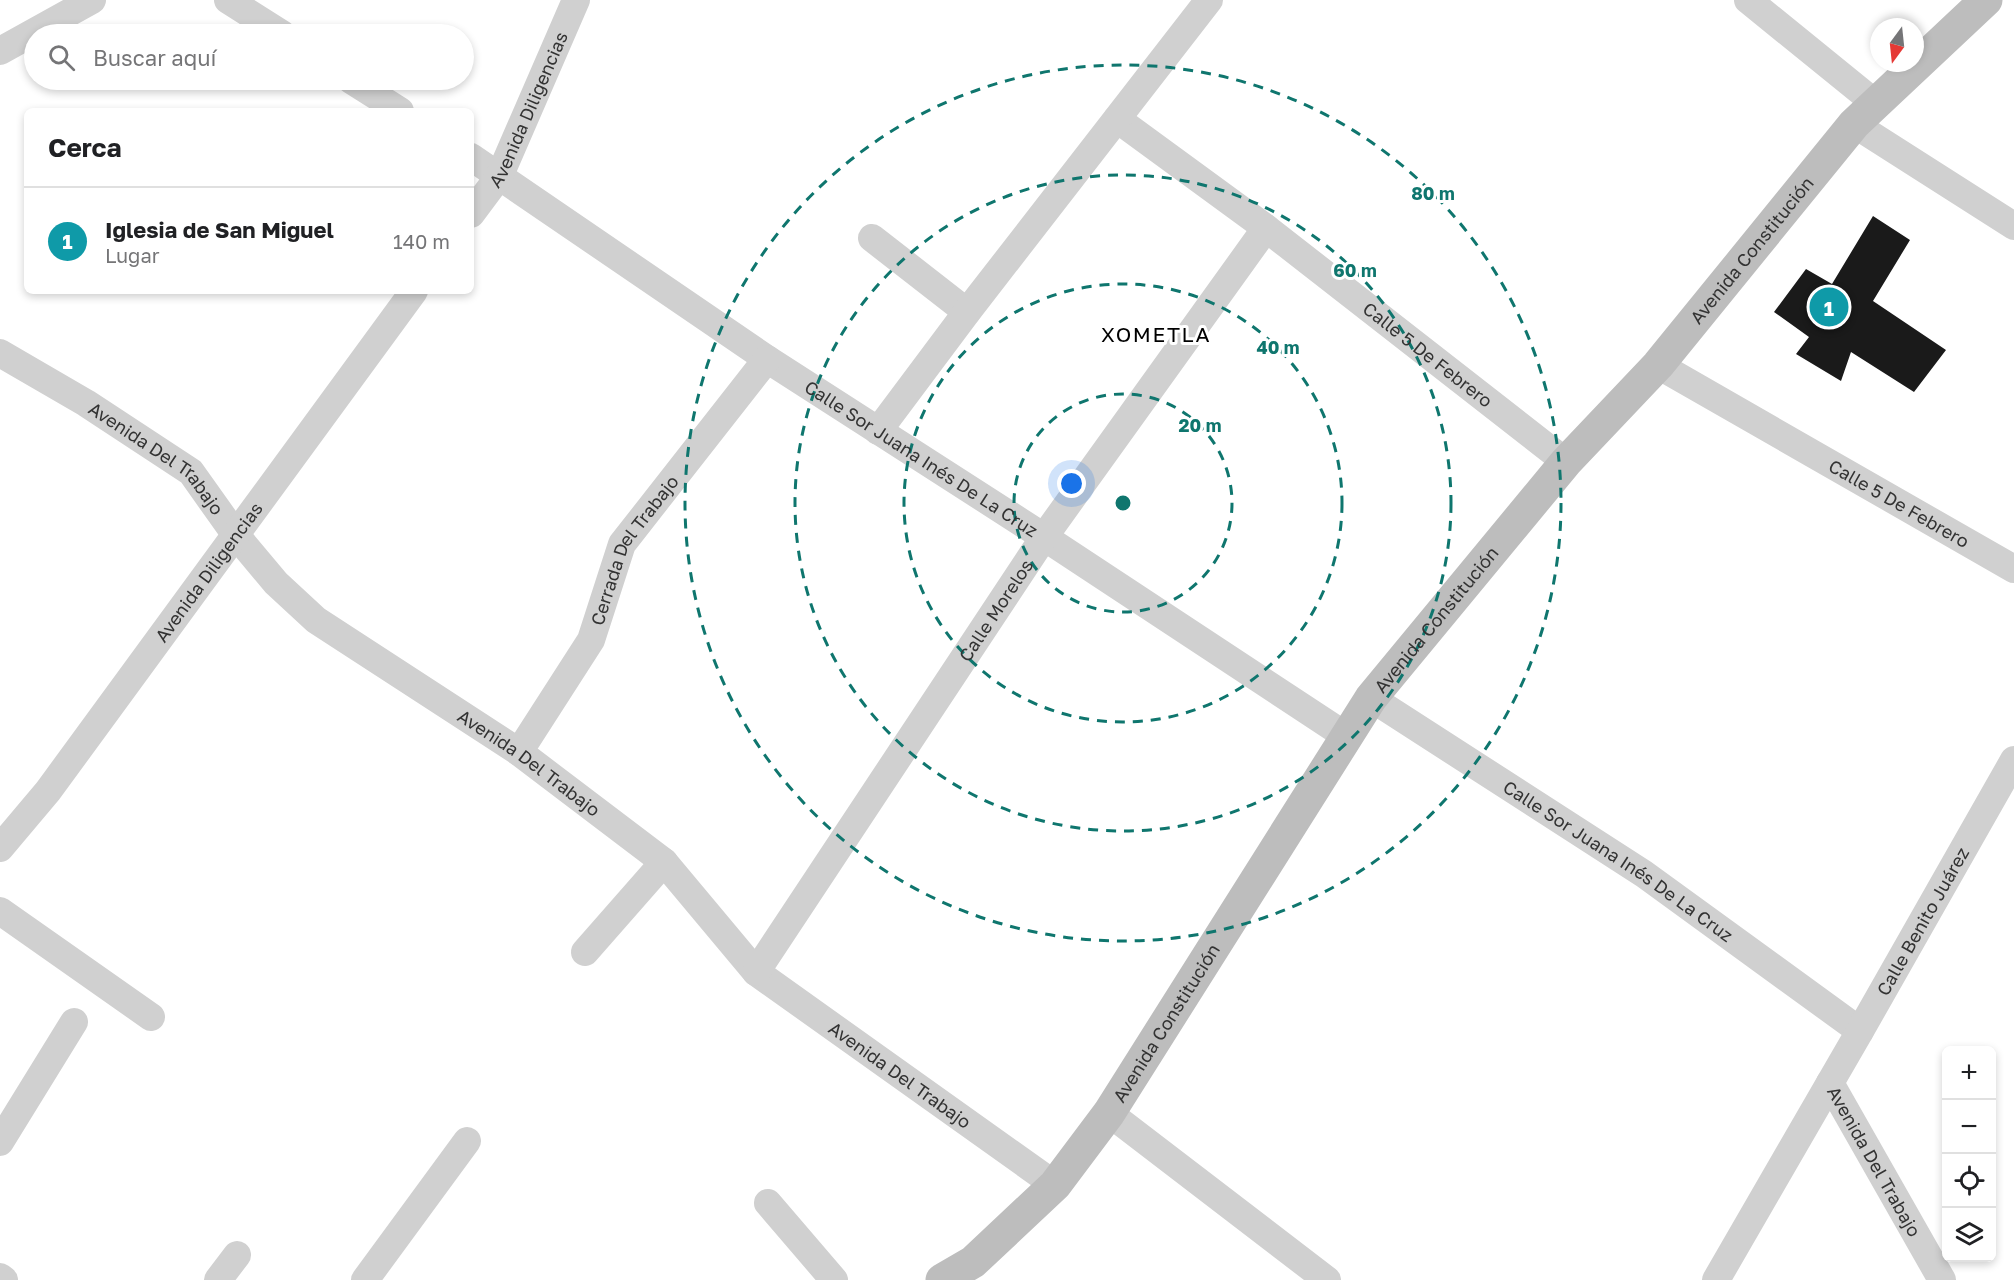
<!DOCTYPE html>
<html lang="es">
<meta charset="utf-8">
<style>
body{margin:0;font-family:"Golos Text",sans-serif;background:#f6f6f6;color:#202124}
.controls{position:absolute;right:18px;bottom:18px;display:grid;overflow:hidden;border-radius:9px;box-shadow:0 3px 9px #0003}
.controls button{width:54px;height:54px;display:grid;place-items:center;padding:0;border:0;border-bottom:2px solid #e0e0e0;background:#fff;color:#202124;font:30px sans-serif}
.compass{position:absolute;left:1870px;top:18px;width:54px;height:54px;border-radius:50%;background:#fff;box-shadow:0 3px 9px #0003;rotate:195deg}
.you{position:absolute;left:1072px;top:484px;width:21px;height:21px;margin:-15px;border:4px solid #fff;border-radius:50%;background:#1a73e8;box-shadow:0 0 0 9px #1a73e833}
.badge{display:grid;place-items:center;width:39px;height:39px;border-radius:50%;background:#e63946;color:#fff;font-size:20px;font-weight:700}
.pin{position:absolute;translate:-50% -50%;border:3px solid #fff;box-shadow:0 2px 6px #0006}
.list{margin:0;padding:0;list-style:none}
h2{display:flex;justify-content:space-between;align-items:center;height:78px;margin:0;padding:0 24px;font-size:26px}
h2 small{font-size:20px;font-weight:400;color:#757577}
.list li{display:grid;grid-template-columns:39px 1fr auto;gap:18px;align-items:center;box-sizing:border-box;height:108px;padding:0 24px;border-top:2px solid #e0e0e0}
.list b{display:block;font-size:22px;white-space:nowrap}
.list p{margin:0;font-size:20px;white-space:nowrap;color:#757577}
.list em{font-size:20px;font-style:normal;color:#757577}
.icon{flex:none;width:33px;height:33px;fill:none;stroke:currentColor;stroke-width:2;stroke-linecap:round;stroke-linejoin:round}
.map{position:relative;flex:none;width:2014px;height:1280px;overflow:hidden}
.search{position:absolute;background:#fff;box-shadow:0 3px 9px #0003;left:24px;top:24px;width:450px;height:66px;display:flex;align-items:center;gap:15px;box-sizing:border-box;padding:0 21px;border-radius:33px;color:#757577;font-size:22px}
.panel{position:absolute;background:#fff;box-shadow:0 3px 9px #0003;left:24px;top:108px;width:450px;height:186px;border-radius:9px}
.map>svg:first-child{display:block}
.building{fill:#1a1a1a}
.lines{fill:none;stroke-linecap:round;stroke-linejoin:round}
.street{stroke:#d0d0d0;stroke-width:28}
.secondary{stroke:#bdbdbd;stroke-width:33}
.ring{fill:none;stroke:#0f766e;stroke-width:3;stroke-dasharray:10 8}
.labels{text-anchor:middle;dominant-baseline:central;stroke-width:6;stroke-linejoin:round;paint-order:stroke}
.street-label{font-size:18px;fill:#333;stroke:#fff}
.quarter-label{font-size:21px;letter-spacing:1.5px;fill:#000;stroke:#fff}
.centre{fill:#0f766e;stroke:#fff;stroke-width:3}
.ring-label{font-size:18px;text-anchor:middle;font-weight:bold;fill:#0f766e;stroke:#fff;stroke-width:6;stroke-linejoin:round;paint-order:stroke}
</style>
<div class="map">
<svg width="2014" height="1280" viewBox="0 0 2014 1280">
<rect width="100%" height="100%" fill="#fff"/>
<!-- building -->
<path class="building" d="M1873,216L1910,240L1873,301L1946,350L1914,392L1851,352L1841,381L1796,354L1809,337L1774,312L1806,269L1832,284Z"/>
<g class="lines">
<!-- street -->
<g class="street">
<path d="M228,0L282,34"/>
<path d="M1748,0L1875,103"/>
<path d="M0,51L92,0"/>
<path d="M351,80L400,111"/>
<path id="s1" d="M1117,119L1266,228L1566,462"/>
<path d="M1854,124L2014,226"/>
<path id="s2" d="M471,157L767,359L1044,537L1346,736"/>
<path id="s3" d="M471,214L500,175L576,0"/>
<path d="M872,238L967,312"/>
<path id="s4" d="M0,353L86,403L191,472L235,534L276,583L316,620L519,752L664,862L756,972L1055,1185"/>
<path id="s5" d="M1658,365L2014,569"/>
<path d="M878,431L967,312L1209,0"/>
<path id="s6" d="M1371,698L1644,874L1860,1031"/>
<path id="s7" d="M519,752L591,640L622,544L767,359"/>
<path id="s8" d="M0,848L48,791L414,291"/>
<path d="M0,911L151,1017"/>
<path d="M585,952L664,862"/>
<path id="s9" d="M756,972L1044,537L1266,228"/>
<path id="s10" d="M1830,1083L1942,1280"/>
<path d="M1109,1113L1327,1280"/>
<path d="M0,1142L74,1022"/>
<path d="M768,1203L834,1280"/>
<path d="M0,1277L4,1280"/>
<path d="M218,1280L237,1255"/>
<path d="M365,1280L467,1141"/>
<path id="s11" d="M1716,1280L1860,1031L2014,760"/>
</g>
<!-- secondary -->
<path class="secondary" id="s12" d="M942,1280L973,1262L1055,1185L1109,1113L1371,698L1566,462L1658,365L1854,124L1986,0"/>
</g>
<!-- distance rings -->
<g class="ring">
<circle cx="1123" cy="503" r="109"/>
<circle cx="1123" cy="503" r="219"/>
<circle cx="1123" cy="503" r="328"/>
<circle cx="1123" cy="503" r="438"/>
</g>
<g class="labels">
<!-- street labels -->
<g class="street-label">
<text stroke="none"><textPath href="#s3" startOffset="120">Avenida Diligencias</textPath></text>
<text stroke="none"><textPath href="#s12" startOffset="1317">Avenida Constitución</textPath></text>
<text stroke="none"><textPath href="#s1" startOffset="390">Calle 5 De Febrero</textPath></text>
<text stroke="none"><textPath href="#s2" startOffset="542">Calle Sor Juana Inés De La Cruz</textPath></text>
<text stroke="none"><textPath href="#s4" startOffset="190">Avenida Del Trabajo</textPath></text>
<text stroke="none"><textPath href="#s5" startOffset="278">Calle 5 De Febrero</textPath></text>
<text stroke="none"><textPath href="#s7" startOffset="234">Cerrada Del Trabajo</textPath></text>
<text stroke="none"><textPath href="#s8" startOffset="346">Avenida Diligencias</textPath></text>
<text stroke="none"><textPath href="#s9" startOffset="434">Calle Morelos</textPath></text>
<text stroke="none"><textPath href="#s12" startOffset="831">Avenida Constitución</textPath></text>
<text stroke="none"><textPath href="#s4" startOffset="676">Avenida Del Trabajo</textPath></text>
<text stroke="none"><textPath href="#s6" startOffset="296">Calle Sor Juana Inés De La Cruz</textPath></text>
<text stroke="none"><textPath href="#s11" startOffset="414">Calle Benito Juárez</textPath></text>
<text stroke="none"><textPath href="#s12" startOffset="345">Avenida Constitución</textPath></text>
<text stroke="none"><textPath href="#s4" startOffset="1164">Avenida Del Trabajo</textPath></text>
<text stroke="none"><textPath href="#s10" startOffset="90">Avenida Del Trabajo</textPath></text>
</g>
<!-- quarter labels -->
<g class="quarter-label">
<text x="1156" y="334">XOMETLA</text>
</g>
</g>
<circle cx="1123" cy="503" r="9" class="centre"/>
<g class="ring-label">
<text x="1433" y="200">80 m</text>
<text x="1355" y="277">60 m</text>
<text x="1278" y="354">40 m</text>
<text x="1200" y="432">20 m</text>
</g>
</svg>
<div class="controls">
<button>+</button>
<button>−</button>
<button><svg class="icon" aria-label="locate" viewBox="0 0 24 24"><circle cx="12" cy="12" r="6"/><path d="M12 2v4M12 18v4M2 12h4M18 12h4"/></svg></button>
<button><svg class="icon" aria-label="layers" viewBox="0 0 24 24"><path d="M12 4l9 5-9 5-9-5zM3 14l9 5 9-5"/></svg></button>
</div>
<svg class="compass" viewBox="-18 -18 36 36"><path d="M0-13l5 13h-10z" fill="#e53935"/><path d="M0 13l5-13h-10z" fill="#757577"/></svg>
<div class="you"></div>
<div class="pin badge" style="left:1829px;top:307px;background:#0f9aa8">1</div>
<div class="search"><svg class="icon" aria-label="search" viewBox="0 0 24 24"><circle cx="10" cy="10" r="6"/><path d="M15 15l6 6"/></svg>Buscar aquí</div>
<section class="panel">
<h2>Cerca<small></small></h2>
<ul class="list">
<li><span class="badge" style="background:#0f9aa8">1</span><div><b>Iglesia de San Miguel</b><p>Lugar</p></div><em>140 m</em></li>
</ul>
</section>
</div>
